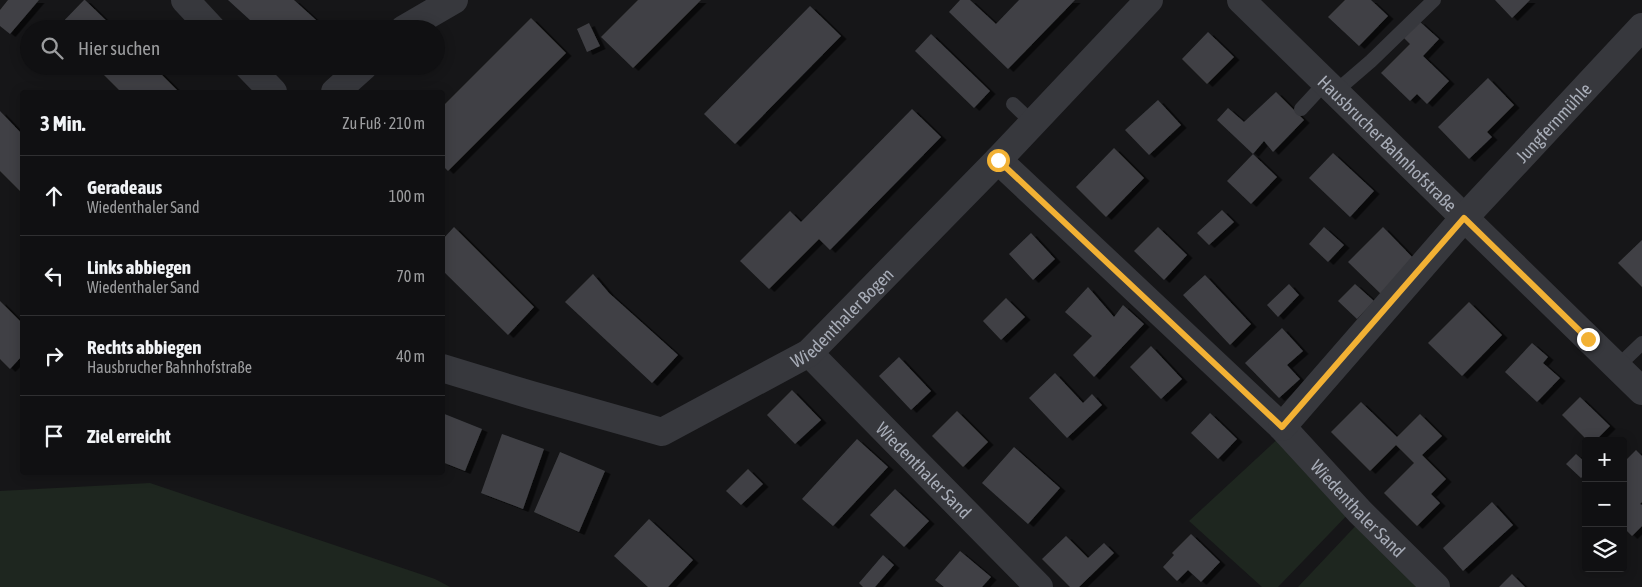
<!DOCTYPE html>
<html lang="de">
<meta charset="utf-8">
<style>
body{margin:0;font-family:"Asap Condensed",sans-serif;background:#19191b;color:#f1f3f6}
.controls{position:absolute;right:15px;bottom:15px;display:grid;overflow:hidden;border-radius:5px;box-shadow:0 2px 12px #0003}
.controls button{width:45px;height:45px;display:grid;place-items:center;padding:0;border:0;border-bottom:1px solid #303032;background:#101012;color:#f1f3f6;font:25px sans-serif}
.stop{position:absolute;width:15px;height:15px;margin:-11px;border:4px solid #f2b134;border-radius:50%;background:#fff}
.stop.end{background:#f2b134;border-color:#fff;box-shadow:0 1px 5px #0008}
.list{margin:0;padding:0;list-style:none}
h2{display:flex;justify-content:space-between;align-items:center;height:65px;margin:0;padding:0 20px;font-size:21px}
h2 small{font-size:16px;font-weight:400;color:#9c9d9f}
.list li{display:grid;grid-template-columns:32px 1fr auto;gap:15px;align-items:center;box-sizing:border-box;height:80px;padding:0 20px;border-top:1px solid #303032}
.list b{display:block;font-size:19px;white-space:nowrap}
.list p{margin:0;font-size:16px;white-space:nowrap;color:#9c9d9f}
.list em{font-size:16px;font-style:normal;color:#9c9d9f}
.icon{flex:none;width:28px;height:28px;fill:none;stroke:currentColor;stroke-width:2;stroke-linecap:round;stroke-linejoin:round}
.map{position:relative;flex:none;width:1642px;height:587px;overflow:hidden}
.search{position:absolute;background:#101012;box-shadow:0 2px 12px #0003;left:20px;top:20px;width:425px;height:55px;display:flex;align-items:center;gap:12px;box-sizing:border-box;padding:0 18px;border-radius:28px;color:#9c9d9f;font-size:19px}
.panel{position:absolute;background:#101012;box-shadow:0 2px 12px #0003;left:20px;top:90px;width:425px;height:385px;border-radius:5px}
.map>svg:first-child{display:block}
.green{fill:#1e261f}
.building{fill:#404145;filter:url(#shadow)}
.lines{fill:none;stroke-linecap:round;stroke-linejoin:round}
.service{stroke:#37383d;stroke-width:14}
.minor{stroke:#37383d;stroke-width:28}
.route{stroke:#f2b134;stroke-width:6}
.labels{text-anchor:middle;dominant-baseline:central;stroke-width:4;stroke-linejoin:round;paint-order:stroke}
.street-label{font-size:18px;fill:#a8adb8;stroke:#111113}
</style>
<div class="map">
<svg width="1642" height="587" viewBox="0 0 1642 587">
<defs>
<filter id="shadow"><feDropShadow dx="5.5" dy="3" stdDeviation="0" flood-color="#0009"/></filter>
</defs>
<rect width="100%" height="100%" fill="#161618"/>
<!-- green -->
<path class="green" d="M1283,434L1353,509L1278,587H1262L1189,521Z
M150,483L435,579L450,587H0V491Z
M1363,518L1430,587H1298Z"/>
<!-- building -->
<path class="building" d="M8,0H39L10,34L0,26V10Z
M84,0H85L115,29H56Z
M228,0H294L326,29H260Z
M638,0H701L633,68L601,37Z
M960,0H970L996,24L1019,0H1075L1008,69L949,12Z
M1345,0H1371L1388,16L1359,46L1328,17Z
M1495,0H1530L1512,18Z
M810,6L841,36L735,144L704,114Z
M531,18L566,53L448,171L442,165V107Z
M1419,21L1439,39L1423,56L1449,81L1427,104L1417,94L1410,101L1381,73L1410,44L1403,37Z
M589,23L600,46L587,52L577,29Z
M1208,32L1234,57L1207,84L1182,59Z
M931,34L990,91L974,108L915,51Z
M95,66H153L179,92H121Z
M1488,78L1514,105L1487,132L1492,137L1469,159L1438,127Z
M1276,92L1304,120L1273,152L1264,141L1253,154L1277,177L1251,204L1227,181L1253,154L1217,120L1228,108L1244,122Z
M1158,100L1181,125L1149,155L1125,130Z
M912,109L941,137L830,250L819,239L769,289L740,261L790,211L801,222Z
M0,111L22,134V193L0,171Z
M1114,148L1144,178L1106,217L1076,187Z
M1333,153L1374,191L1350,217L1309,178Z
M1222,210L1234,222L1209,245L1197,233Z
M454,227L534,307L508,335L442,270V240Z
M1158,227L1187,255L1164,280L1134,251Z
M1324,227L1344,245L1328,262L1309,244Z
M1383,227L1416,261L1382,295L1348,262Z
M1031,233L1055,259L1033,280L1009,254Z
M1642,240V287L1618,263Z
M593,274L609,293L678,355L652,383L565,302Z
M1205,275L1251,324L1230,345L1183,295Z
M1289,284L1299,295L1278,317L1267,305Z
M1355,284L1374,301L1357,319L1338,301Z
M1088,287L1114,317L1123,305L1144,324L1094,377L1073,355L1092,336L1065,312Z
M1006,298L1025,317L1001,340L983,321Z
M0,301L22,323V356L10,369L0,359Z
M1469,302L1502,335L1462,376L1428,343Z
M1282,328L1303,351L1287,365L1300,379L1279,398L1245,363Z
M1532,343L1548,357L1543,363L1560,378L1537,402L1505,372Z
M1151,346L1182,379L1161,399L1130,367Z
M899,357L931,391L911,410L879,376Z
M1055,373L1083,403L1092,394L1102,405L1067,438L1029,398Z
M792,390L821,420L795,444L767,415Z
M1580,397L1610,426L1595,441H1588L1562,415Z
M1361,402L1397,437L1420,414L1442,436L1422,455L1446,479L1431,494L1440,503L1417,526L1384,493L1414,463L1396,445L1370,471L1331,432Z
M957,411L988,442L963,467L932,436Z
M442,413L482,429L465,471L442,462Z
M1210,413L1237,439L1218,459L1191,433Z
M502,434L544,449L523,509L481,493Z
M857,439L888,467L833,526L802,499Z
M1014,447L1060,488L1028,524L982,483Z
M1636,450L1642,456V502L1640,504L1642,505V526L1632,536L1623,527V520L1627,516L1623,513V463Z
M560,452L605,471L579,532L534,512Z
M1576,454L1586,463V473L1581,478L1566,464Z
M748,469L763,484L741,505L726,491Z
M895,489L929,521L904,547L870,515Z
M1492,502L1513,525L1463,571L1443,548Z
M649,519L693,560L668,587H648L614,556Z
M1191,534L1220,562L1201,582L1188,570L1177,581L1163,567L1174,555L1172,553Z
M1066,536L1088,558L1104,543L1114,553L1079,587H1070L1042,559Z
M960,551L991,577L982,587H944L935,580Z
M883,555L894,565L875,587H863L859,583Z
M1512,574L1525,587H1499Z"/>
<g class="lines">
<!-- service -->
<path class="service" d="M1335,92L1371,61L1434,0
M1013,104L1033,123
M1301,109L1325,83
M1617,367L1642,343"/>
<!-- minor -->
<g class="minor">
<path d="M185,0L212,29"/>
<path id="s1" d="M1241,0L1642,391"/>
<path d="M404,29L454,0"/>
<path d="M248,66L273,92"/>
<path d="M335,92L364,66"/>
<path id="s2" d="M998,160L1282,427L1360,512L1436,587"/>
<path id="s3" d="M809,353L1039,587"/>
<path id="s4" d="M442,368L531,395L662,432L809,353L998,160L1149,0"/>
<path id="s5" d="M1282,427L1464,218L1642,27"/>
</g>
</g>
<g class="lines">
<!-- route -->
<path class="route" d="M998,160L1282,427L1464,218L1588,339"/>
</g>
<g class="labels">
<!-- street labels -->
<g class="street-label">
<text stroke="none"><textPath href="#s5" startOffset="408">Jungfernmühle</textPath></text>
<text stroke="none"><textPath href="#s1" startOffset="205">Hausbrucher Bahnhofstraße</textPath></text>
<text stroke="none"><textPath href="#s4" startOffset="444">Wiedenthaler Bogen</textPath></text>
<text stroke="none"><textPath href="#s3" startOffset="164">Wiedenthaler Sand</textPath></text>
<text stroke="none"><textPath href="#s2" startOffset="501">Wiedenthaler Sand</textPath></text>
</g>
</g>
</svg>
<div class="controls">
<button>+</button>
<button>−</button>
<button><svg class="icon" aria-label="layers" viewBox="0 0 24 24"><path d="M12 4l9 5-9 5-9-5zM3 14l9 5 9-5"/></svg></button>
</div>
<div class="stop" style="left:998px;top:160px"></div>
<div class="stop end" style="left:1588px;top:339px"></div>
<div class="search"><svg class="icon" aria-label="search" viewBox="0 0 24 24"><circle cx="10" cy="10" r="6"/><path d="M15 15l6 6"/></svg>Hier suchen</div>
<section class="panel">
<h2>3 Min.<small>Zu Fuß · 210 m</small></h2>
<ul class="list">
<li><svg class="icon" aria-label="ahead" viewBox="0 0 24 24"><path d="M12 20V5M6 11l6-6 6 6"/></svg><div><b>Geradeaus</b><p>Wiedenthaler Sand</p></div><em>100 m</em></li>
<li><svg class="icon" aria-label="left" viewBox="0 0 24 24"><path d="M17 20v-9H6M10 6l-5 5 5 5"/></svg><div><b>Links abbiegen</b><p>Wiedenthaler Sand</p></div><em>70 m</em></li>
<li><svg class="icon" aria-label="right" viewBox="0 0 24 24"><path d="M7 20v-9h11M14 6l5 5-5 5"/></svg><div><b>Rechts abbiegen</b><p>Hausbrucher Bahnhofstraße</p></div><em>40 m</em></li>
<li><svg class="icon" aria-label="arrive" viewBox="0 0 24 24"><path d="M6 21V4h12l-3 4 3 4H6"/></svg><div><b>Ziel erreicht</b></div></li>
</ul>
</section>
</div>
